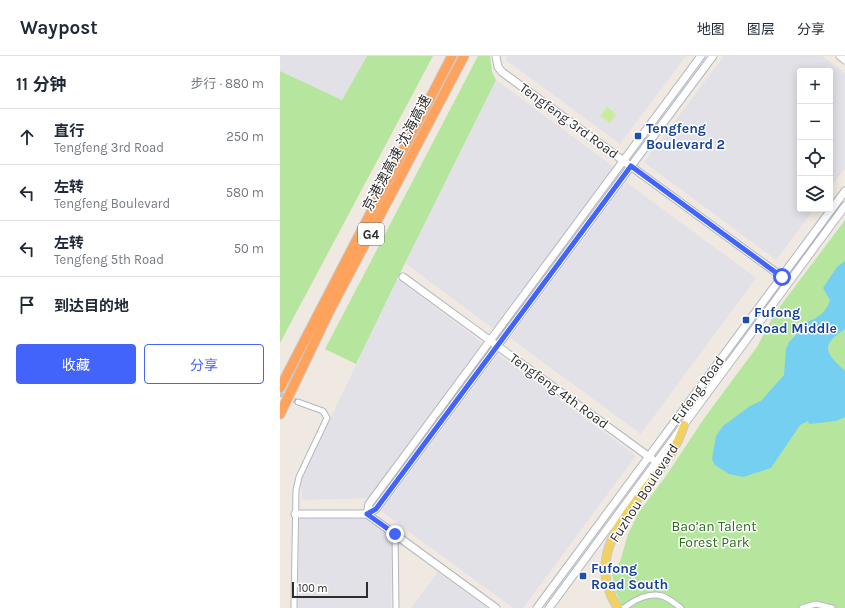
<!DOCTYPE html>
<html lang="zh">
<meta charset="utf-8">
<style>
body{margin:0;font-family:Karla,"Noto Sans SC",sans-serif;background:#f2f2f3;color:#1f2937}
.controls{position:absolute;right:12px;top:12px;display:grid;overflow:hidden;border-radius:4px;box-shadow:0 2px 10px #0003}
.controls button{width:36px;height:36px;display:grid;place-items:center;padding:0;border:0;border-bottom:1px solid #e0e1e3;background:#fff;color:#1f2937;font:20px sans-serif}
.scale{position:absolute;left:12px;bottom:10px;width:76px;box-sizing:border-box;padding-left:4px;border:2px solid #2e2e2e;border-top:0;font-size:11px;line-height:14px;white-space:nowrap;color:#2e2e2e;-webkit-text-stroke:3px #fff;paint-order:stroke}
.stop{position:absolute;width:12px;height:12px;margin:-9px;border:3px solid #4264fb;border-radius:50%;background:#fff}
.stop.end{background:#4264fb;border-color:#fff;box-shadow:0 1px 4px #0008}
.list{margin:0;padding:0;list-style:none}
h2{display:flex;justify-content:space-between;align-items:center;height:52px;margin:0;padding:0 16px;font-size:17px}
h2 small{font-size:13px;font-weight:400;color:#747a83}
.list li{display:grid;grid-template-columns:26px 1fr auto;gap:12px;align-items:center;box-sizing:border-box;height:56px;padding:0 16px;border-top:1px solid #e0e1e3}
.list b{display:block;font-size:15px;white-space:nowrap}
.list p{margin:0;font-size:13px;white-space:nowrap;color:#747a83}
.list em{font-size:13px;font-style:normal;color:#747a83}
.actions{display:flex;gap:8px;padding:12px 16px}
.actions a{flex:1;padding:9px 0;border:1px solid #4264fb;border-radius:4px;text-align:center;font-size:14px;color:#4264fb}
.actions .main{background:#4264fb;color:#fff}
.icon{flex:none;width:22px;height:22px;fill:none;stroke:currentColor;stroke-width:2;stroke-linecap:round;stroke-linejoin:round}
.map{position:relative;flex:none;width:565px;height:552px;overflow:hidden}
header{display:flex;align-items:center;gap:24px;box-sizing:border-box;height:56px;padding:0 20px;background:#fff;border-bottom:1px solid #e0e1e3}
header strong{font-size:19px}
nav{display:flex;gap:22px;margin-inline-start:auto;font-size:14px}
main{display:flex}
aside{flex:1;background:#fff}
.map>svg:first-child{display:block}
.industrial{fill:#e3e1e8}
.green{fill:#b6e59e}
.pitch{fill:#c9ec9a}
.water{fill:#75cff0}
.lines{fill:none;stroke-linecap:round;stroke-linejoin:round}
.street-tunnel{stroke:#c8c4bd;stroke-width:5;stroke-dasharray:5 2.5;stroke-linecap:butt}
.street-casing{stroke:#b4b7c1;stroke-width:7}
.secondary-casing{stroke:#b4b7c1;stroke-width:9}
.primary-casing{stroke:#c9c9c9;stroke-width:10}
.highway-casing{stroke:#c9c9c9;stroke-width:11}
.street{stroke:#fff;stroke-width:5}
.secondary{stroke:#fff;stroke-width:7}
.primary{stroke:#f2d163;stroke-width:8}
.highway{stroke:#ffa35c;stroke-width:9}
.route{stroke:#4264fb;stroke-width:5}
.transit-dot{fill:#1a4fb4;stroke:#fff;stroke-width:1.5}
.labels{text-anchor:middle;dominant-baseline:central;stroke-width:3;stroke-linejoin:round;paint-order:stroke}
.shield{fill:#fff;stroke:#6d6d6d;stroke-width:1}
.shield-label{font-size:13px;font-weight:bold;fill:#2e2e2e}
.street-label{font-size:14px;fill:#2e2e2e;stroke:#fff}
.transit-label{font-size:14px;font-weight:bold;fill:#164399;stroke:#fff;text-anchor:start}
.park-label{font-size:14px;fill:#2c6e1b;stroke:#fff}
</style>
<header>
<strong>Waypost</strong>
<nav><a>地图</a><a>图层</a><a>分享</a></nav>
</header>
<main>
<aside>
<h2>11 分钟<small>步行 · 880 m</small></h2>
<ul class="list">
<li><svg class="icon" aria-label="ahead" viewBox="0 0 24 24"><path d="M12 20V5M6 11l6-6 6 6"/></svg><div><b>直行</b><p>Tengfeng 3rd Road</p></div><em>250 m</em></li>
<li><svg class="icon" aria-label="left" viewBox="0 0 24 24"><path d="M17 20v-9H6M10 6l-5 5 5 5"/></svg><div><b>左转</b><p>Tengfeng Boulevard</p></div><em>580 m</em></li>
<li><svg class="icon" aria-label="left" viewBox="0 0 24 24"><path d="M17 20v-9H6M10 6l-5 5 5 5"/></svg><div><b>左转</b><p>Tengfeng 5th Road</p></div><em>50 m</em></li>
<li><svg class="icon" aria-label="arrive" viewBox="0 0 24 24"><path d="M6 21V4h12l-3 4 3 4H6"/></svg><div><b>到达目的地</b></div></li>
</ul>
<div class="actions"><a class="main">收藏</a><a>分享</a></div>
</aside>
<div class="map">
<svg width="565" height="552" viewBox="0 0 565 552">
<rect width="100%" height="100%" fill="#efe9e1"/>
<!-- industrial -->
<path class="industrial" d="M0,0H87L62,44L0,15Z
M228,0H406L340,88L226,4Z
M444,0H542L565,17V112L550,132V15H520V153H534L496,204L364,106Z
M216,24L335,112L214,273L125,207Z
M346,126L476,222L361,378L230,282Z
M117,223L204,288L88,442L22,444L21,424Z
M218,298L356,400L243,552H233L101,455Z
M19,461L86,462L112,479L111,552H18Z
M158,516L208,552H131Z"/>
<!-- green -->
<path class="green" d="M87,0H153L0,287V15L62,44Z
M198,0H210L212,16L216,24L125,207L76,308L45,293Z
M565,164V552H343L334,532L332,517L340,506L348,478L359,456L386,420L425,361L477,291L495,257Z"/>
<!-- pitch -->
<path class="pitch" d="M327,51L336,58L330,67L320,60Z"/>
<!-- water -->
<path class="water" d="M565,205V273C539,290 546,297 565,315V361L556,365L529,368L528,365L520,369L491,412L463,421L449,418L435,409L432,403L436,380L443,370L470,350L481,345L504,319L506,293L509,286L523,272L525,266C536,264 547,256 550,244L543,232L557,211Z"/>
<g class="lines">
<!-- street-tunnel -->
<path class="street-tunnel" d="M0,338L18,346"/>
<defs>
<path id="street" d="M115,478L116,552
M14,552L16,434L19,421L47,362L43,355L18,346
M344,552C354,544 369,536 382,540C389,542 395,548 401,552
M522,552L536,548L552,552"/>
<path id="secondary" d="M216,0L218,11L222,16L505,223
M560,0L565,4
M123,221L372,403
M15,458H87L216,552
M87,458L96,453L433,0
M87,458L89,448L421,0
M257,552L565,135
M269,552L565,150"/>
<path id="primary" d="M338,552C291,482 387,430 404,369"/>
<path id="highway" d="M0,332L172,0
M0,358L49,256L184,0"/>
</defs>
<!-- street casing -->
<use href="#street" class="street-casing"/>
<!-- secondary casing -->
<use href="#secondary" class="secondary-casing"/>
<!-- primary casing -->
<use href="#primary" class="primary-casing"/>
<!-- highway casing -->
<use href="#highway" class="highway-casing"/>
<!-- street -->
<use href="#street" class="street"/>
<!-- secondary -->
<use href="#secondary" class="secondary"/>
<!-- primary -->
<use href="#primary" class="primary"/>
<!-- highway -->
<use href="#highway" class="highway"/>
</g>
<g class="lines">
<!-- route -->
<path class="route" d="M115,478L87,458L96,453L351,110L502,221"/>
</g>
<!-- markers -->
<g class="transit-dot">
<rect x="354" y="76" width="8" height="8" rx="2"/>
<rect x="462" y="260" width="8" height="8" rx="2"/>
<rect x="299" y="516" width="8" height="8" rx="2"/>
</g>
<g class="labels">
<!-- shield labels -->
<rect class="shield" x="78" y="167" width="26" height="22" rx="3"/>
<g class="shield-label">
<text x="91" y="178">G4</text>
</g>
<!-- street labels -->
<g class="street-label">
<text transform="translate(289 65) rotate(36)">Tengfeng 3rd Road</text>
<text transform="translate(117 97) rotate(-62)">京港澳高速 沈海高速</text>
<text transform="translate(418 334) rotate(-54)">Fufeng Road</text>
<text transform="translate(279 335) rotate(36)">Tengfeng 4th Road</text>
<text transform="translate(364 437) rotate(-57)">Fuzhou Boulevard</text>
</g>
<!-- transit labels -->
<g class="transit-label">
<text x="366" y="72">Tengfeng<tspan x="366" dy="16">Boulevard 2</tspan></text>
<text x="474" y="256">Fufong<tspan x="474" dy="16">Road Middle</tspan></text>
<text x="311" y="512">Fufong<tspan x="311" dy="16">Road South</tspan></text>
</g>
<!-- park labels -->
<g class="park-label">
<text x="434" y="470">Bao’an Talent<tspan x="434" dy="16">Forest Park</tspan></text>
</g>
</g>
</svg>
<div class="controls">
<button>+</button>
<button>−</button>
<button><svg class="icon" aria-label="locate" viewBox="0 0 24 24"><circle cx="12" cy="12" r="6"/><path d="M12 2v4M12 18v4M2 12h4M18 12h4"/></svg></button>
<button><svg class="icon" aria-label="layers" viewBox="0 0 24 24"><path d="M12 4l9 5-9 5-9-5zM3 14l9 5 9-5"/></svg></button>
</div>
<div class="scale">100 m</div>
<div class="stop" style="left:502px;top:221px"></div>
<div class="stop end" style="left:115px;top:478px"></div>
</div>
</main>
